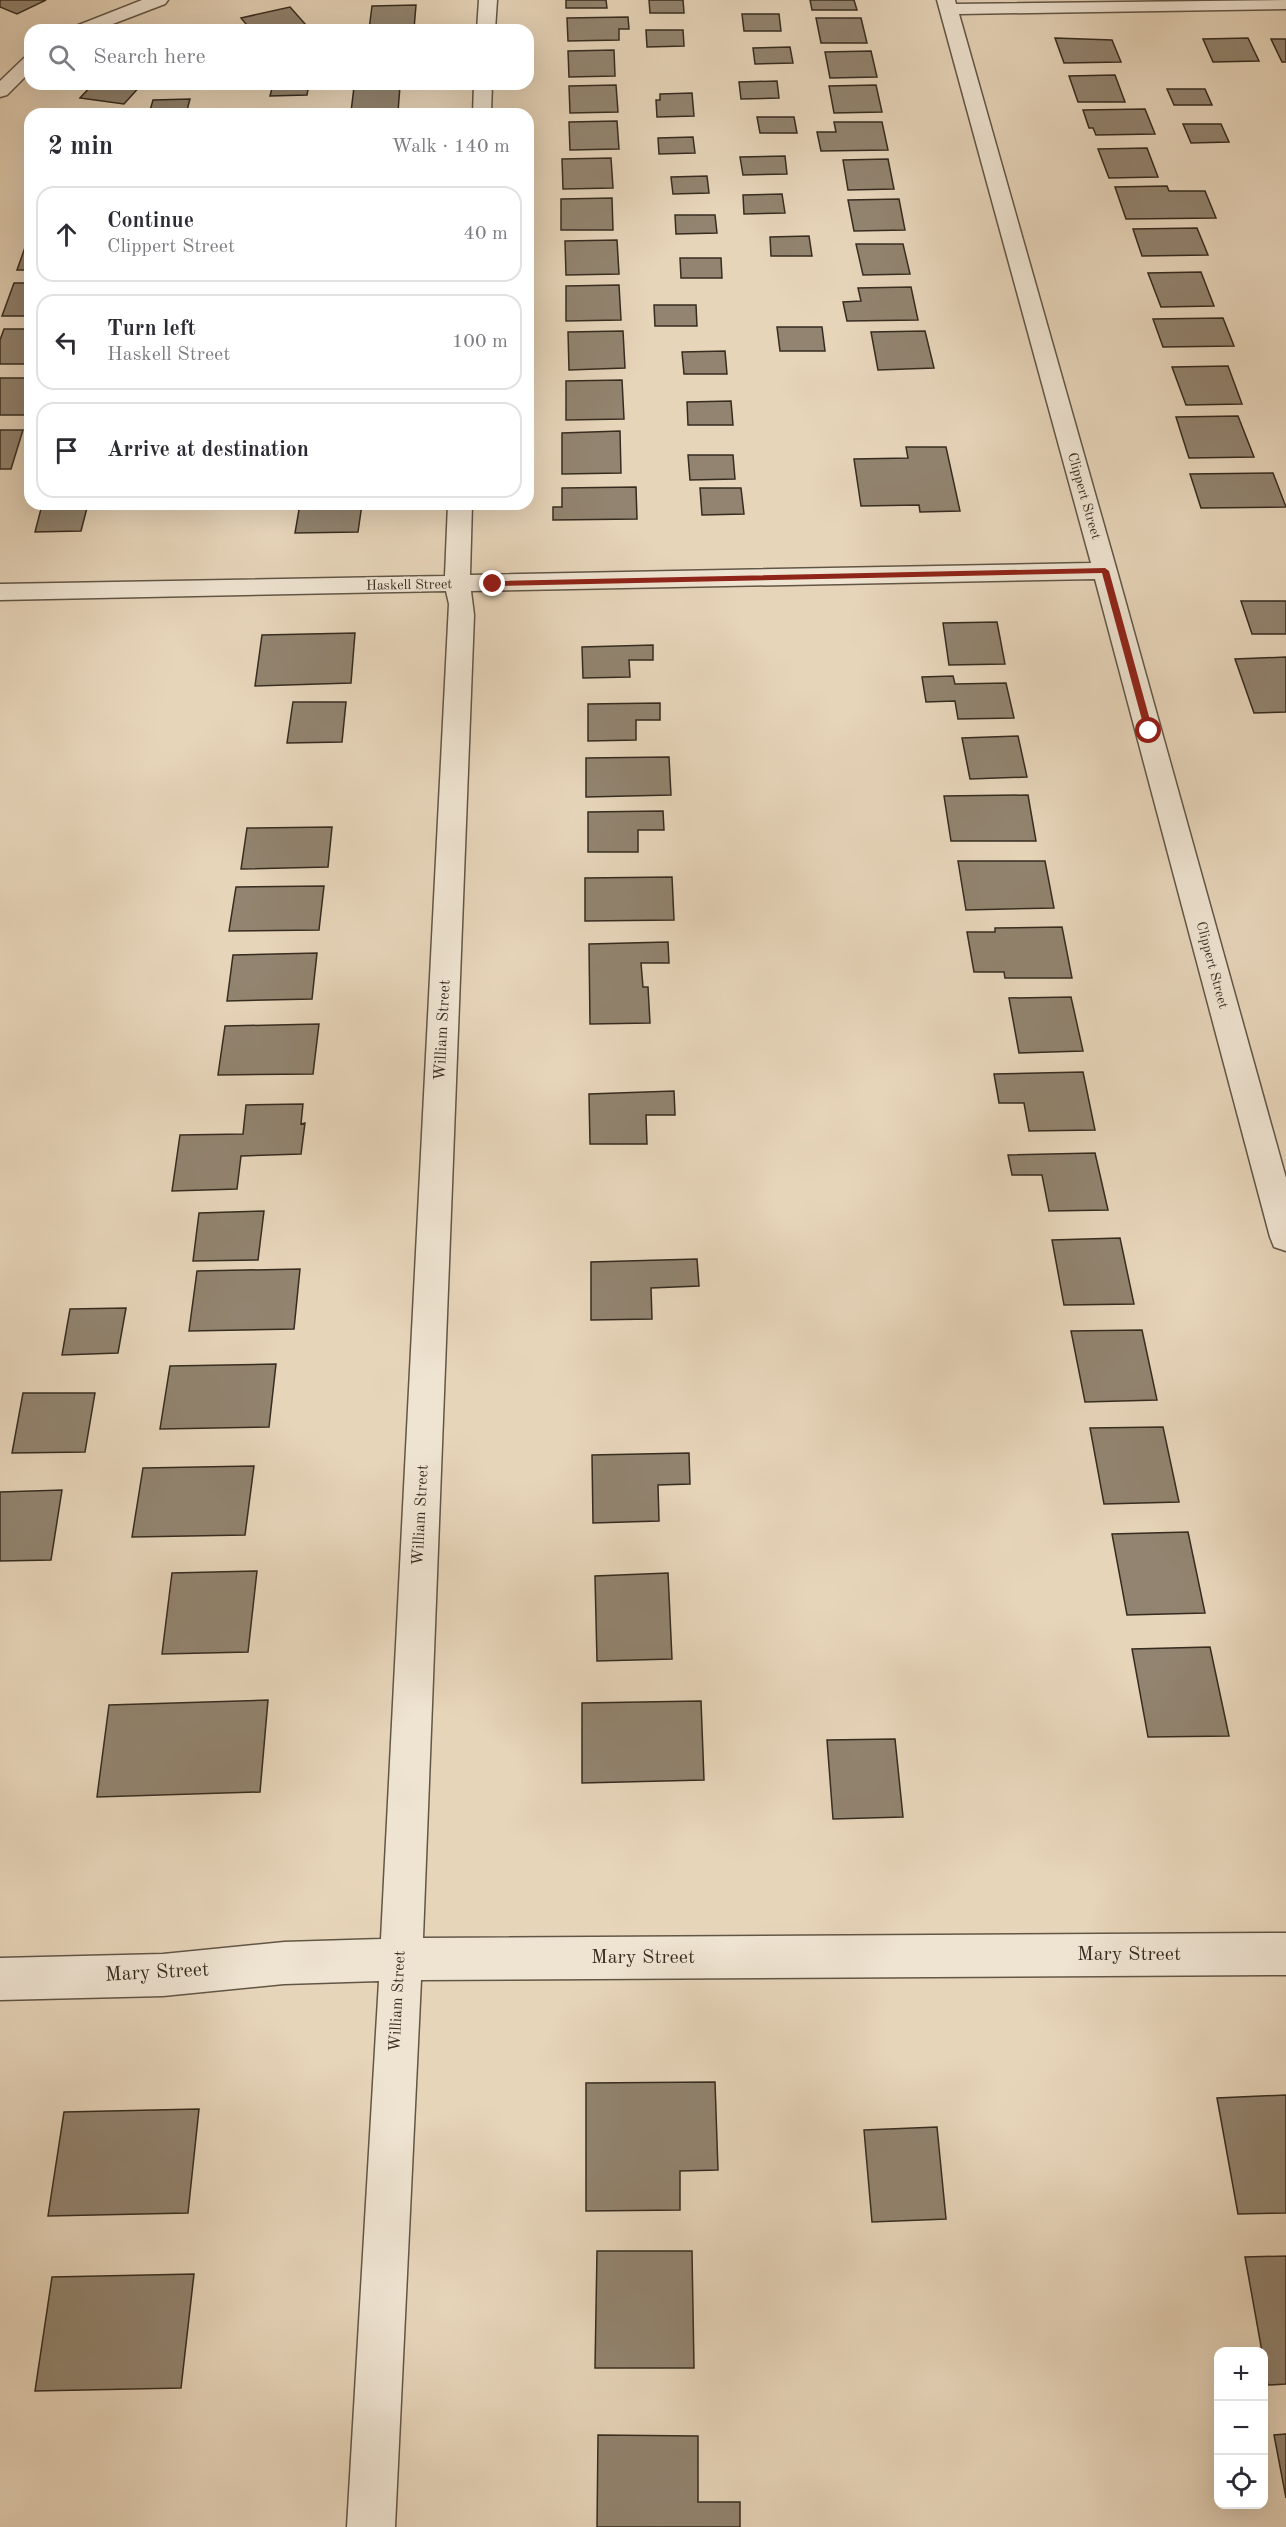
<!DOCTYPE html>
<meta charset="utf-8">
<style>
body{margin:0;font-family:"Old Standard TT",serif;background:#f2f2f3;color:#2b2b33}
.controls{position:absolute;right:18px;bottom:18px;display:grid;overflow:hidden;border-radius:12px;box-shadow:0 6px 24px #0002}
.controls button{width:54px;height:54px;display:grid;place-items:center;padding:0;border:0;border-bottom:2px solid #e1e1e2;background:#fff;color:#2b2b33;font:30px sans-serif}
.stop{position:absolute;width:18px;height:18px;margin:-14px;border:4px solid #8f2418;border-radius:50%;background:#fff}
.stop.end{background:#8f2418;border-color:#fff;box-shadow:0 2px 6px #0008}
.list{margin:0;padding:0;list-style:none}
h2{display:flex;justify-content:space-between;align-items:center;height:78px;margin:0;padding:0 24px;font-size:26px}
h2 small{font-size:20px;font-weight:400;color:#7c7c81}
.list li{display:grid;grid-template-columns:39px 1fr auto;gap:18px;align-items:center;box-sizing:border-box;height:96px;margin:0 12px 12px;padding:0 12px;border:2px solid #e1e1e2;border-radius:18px}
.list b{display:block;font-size:22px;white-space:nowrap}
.list p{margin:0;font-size:20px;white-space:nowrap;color:#7c7c81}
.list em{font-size:20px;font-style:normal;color:#7c7c81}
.icon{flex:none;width:33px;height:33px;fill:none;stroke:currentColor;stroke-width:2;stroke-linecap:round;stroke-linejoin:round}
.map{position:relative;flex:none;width:1286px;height:2527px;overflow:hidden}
.search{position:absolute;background:#fff;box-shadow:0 6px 24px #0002;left:24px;top:24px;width:510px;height:66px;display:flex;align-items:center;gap:15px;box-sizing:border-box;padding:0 21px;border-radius:18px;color:#7c7c81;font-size:22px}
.panel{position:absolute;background:#fff;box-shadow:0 6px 24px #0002;left:24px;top:108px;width:510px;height:402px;border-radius:18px}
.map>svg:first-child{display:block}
.building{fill:#928470;stroke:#362c20;stroke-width:1.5}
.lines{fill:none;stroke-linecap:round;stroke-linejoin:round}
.street-casing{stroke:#625646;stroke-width:3}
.street{fill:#efe4d2;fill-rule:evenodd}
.route{fill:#8f2418}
.labels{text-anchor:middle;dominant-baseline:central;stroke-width:4.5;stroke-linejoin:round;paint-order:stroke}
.far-street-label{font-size:14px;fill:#362c20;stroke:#efe4d2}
.street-label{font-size:16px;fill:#362c20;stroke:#efe4d2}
.near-street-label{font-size:20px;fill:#362c20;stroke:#efe4d2}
</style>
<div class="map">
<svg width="1286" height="2527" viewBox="0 0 1286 2527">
<rect width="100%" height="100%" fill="#e7d5ba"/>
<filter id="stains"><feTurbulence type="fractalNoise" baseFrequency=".00333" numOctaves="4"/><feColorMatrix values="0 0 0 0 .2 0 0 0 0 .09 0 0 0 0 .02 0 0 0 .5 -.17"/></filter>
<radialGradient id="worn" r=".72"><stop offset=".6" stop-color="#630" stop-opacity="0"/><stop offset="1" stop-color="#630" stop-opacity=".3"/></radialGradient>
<!-- building -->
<path class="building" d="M0,0H46L17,14L0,7Z
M566,0H606L607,8H566Z
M649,0H683L684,13H650Z
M810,0H854L857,10H812Z
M416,5L414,29L369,30L372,6Z
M290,7L306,25L282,30H251L241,18Z
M742,14H779L781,31H744Z
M628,17L629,29H619V40L568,41L567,18Z
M816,18H861L867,43H821Z
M646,30H683L684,46L647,47Z
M1055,38L1112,40L1121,62L1064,63Z
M1248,38L1259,61L1213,62L1203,39Z
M1271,39H1286V62H1282Z
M790,47L793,63L755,64L753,48Z
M614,50L615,76L569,77L568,51Z
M871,51L877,77L830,78L825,52Z
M1115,75L1125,102H1078L1069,76Z
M777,81L779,98L741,99L739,82Z
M93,84H142L124,104L80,98Z
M273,84H309L307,95L270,96Z
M616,85L618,112L570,113L569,86Z
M876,85L882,112L834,113L829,86Z
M400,86L398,112H351L354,87Z
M1167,89H1205L1212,105H1174Z
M692,93L694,116L657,117L656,100H660V94Z
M190,99L186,114H149L153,100Z
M1145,109L1155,134L1096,135L1093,128H1089L1083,110Z
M757,117H794L797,133H760Z
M617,121L619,149L570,150L569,122Z
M834,122H882L888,150L821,151L817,132H836Z
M1183,124H1221L1229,142L1191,143Z
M693,137L695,153L659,154L658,138Z
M1147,148L1158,177L1109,178L1098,149Z
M785,156L787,174L743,175L740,157Z
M611,158L613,188L563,189L562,159Z
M888,159L894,189L848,190L843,160Z
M707,176L709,193L673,194L671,177Z
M1167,186L1169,191H1205L1216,218L1126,219L1115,187Z
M782,194L785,213L744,214L743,195Z
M612,198L613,230H561V199Z
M899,199L905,230L854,231L848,200Z
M675,215H715L717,233L676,234Z
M1197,228L1208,255L1142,256L1133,229Z
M809,236L812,256H771L770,237Z
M28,239H30V270H17Z
M617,240L619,274L566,275L565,241Z
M856,244H903L910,274L863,275Z
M680,258H721L722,278H681Z
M1201,272L1214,306L1161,307L1148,273Z
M14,283H30V316H2Z
M619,285L621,320L566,321V286Z
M911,287L918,320L847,321L843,302L861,301L858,288Z
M654,305H696L697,326H655Z
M1223,318L1234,346L1163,347L1153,319Z
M777,327H822L825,351H780Z
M4,329H30V364H0V340Z
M623,331L625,368L569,370L568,332Z
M925,331L934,368L878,370L871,332Z
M725,351L727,374H684L682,352Z
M1228,366L1242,404L1186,405L1172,367Z
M0,378H30V415H0Z
M622,380L624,419L566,420V381Z
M731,401L733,425H688L687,402Z
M1238,416L1254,457L1189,458L1176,417Z
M0,430H23L11,469H0Z
M620,431L621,473L562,474V433Z
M906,447H946L960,511L920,512L919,505L861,506L854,459L908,458Z
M688,455H733L735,479L690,480Z
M1273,473L1286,507L1201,508L1190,474Z
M636,487L637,519L553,520V507H562V488Z
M700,488H741L744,514L702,515Z
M88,504L81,531L35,532L42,505Z
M300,504H362L358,532L295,533Z
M1241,601H1286V634H1252Z
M997,622L1005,664L949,665L943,623Z
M355,633L351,683L255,686L262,635Z
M653,645V660H629L630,677L583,678L582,647Z
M1286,657V712L1254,713L1235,659Z
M953,676L955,684L1006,683L1014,718L958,719L955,701L926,702L922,677Z
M293,702H346L342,742L287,743Z
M660,703V720H636V740L588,741V704Z
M1018,736L1027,777L970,779L962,738Z
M669,757L671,795L586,797V758Z
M1028,795L1036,841H951L944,796Z
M663,811L664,830H638V852H588V812Z
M332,827L328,867L241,869L247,828Z
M958,861H1045L1054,908L966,910Z
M672,877L674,920L585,921V878Z
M324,886L319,930L229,931L236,887Z
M1062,927L1072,978H1005L1004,972H974L967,932H995V928Z
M668,942L669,963H641L643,987H648L650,1023L590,1024L589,944Z
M317,953L312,999L227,1001L233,955Z
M1071,997L1083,1051L1019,1053L1009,998Z
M319,1024L313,1074L218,1075L225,1026Z
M1083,1072L1095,1130L1029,1131L1024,1103H999L994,1074Z
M674,1091L675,1115H646L647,1144H590L589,1094Z
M303,1104L301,1124L305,1123L301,1154L241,1156L237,1189L172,1191L180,1135L243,1134L246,1105Z
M1095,1153L1108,1210L1049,1211L1042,1175H1012L1008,1155Z
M264,1211L258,1260L193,1261L199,1213Z
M1120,1238L1134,1304L1064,1305L1052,1240Z
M697,1259L699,1286L651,1288L652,1319L591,1320V1262Z
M300,1269L294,1329L189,1331L197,1271Z
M126,1308L118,1353L62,1355L70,1309Z
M1142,1330L1157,1400L1085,1402L1071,1331Z
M276,1364L269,1427L160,1429L170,1366Z
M23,1393H95L85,1452L12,1453Z
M1163,1427L1179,1502L1104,1504L1090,1428Z
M689,1453L690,1484L658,1485L659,1521L593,1523L592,1455Z
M254,1466L245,1535L132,1537L143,1468Z
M62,1490L51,1560L0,1561V1492Z
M1188,1532L1205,1613L1127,1615L1112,1534Z
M257,1571L248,1652L162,1654L172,1573Z
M668,1573L672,1659L597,1661L595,1576Z
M1210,1647L1229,1736L1148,1737L1132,1649Z
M268,1700L260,1792L97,1797L109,1705Z
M701,1701L704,1780L582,1783V1703Z
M895,1739L903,1817L833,1819L827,1740Z
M715,2082L718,2170L680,2171V2210L586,2211V2083Z
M1286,2095V2213L1238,2214L1217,2098Z
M199,2109L188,2213L48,2216L64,2112Z
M937,2127L946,2219L872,2222L864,2130Z
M597,2251H692L694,2368H595Z
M1286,2256V2384L1268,2385L1245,2257Z
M194,2274L181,2388L35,2391L52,2277Z
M1286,2434V2498L1274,2435Z
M598,2435L698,2436V2502H740V2527H597Z"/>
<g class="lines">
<defs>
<path id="street" d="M142,0H168L165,4L97,30H73L76,26Z
M479,0H497L495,30H477Z
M937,0H955L956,4L1286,0V9L959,14L1117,571L1286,1178V1251L1274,1247L1270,1237L1095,579L471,591L474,615L423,1938L1286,1933V1975L421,1980L395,2527H347L379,1981L284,1984L163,1996L0,2000V1958L163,1954L284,1942L381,1939L449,604L446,591L0,600V584L445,576L448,504H472L470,575L1091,563Z
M30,57V72L7,95L0,97V81L24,58Z
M474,84H492L491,114H473Z"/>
</defs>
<!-- street casing -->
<use href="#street" class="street-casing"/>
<!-- street -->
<use href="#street" class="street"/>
</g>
<!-- route -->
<path class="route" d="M1105,568L1109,571L1153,731L1149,734L1145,731L1102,573L493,586L489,584L493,581Z"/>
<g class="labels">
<!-- far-street labels -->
<g class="far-street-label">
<text transform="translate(1084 496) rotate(74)">Clippert Street</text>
<text transform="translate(409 585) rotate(-1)">Haskell Street</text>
<text transform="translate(1212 965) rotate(75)">Clippert Street</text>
</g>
<!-- street labels -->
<g class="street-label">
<text transform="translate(443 1030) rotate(-87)">William Street</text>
<text transform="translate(421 1515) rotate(-87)">William Street</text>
<text transform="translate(398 2001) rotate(-87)">William Street</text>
</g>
<!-- near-street labels -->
<g class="near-street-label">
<text x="1129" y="1955">Mary Street</text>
<text x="643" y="1958">Mary Street</text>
<text transform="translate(157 1973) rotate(-3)">Mary Street</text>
</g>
</g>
<rect width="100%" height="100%" filter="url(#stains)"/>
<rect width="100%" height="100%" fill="url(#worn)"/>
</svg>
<div class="controls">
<button>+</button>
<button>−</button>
<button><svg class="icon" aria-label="locate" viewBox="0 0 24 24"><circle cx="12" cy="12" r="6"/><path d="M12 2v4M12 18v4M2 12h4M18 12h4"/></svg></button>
</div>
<div class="stop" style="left:1149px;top:731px"></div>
<div class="stop end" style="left:493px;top:584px"></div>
<div class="search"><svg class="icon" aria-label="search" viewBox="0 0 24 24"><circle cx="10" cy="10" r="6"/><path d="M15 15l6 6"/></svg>Search here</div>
<section class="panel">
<h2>2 min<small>Walk · 140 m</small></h2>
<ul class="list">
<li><svg class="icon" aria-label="ahead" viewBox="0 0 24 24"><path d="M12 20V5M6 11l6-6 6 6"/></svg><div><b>Continue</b><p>Clippert Street</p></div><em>40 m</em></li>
<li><svg class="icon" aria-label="left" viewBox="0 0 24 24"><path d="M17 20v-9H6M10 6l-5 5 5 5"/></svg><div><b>Turn left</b><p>Haskell Street</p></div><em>100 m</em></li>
<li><svg class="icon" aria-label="arrive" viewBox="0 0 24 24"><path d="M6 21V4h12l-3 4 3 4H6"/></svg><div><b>Arrive at destination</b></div></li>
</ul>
</section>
</div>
